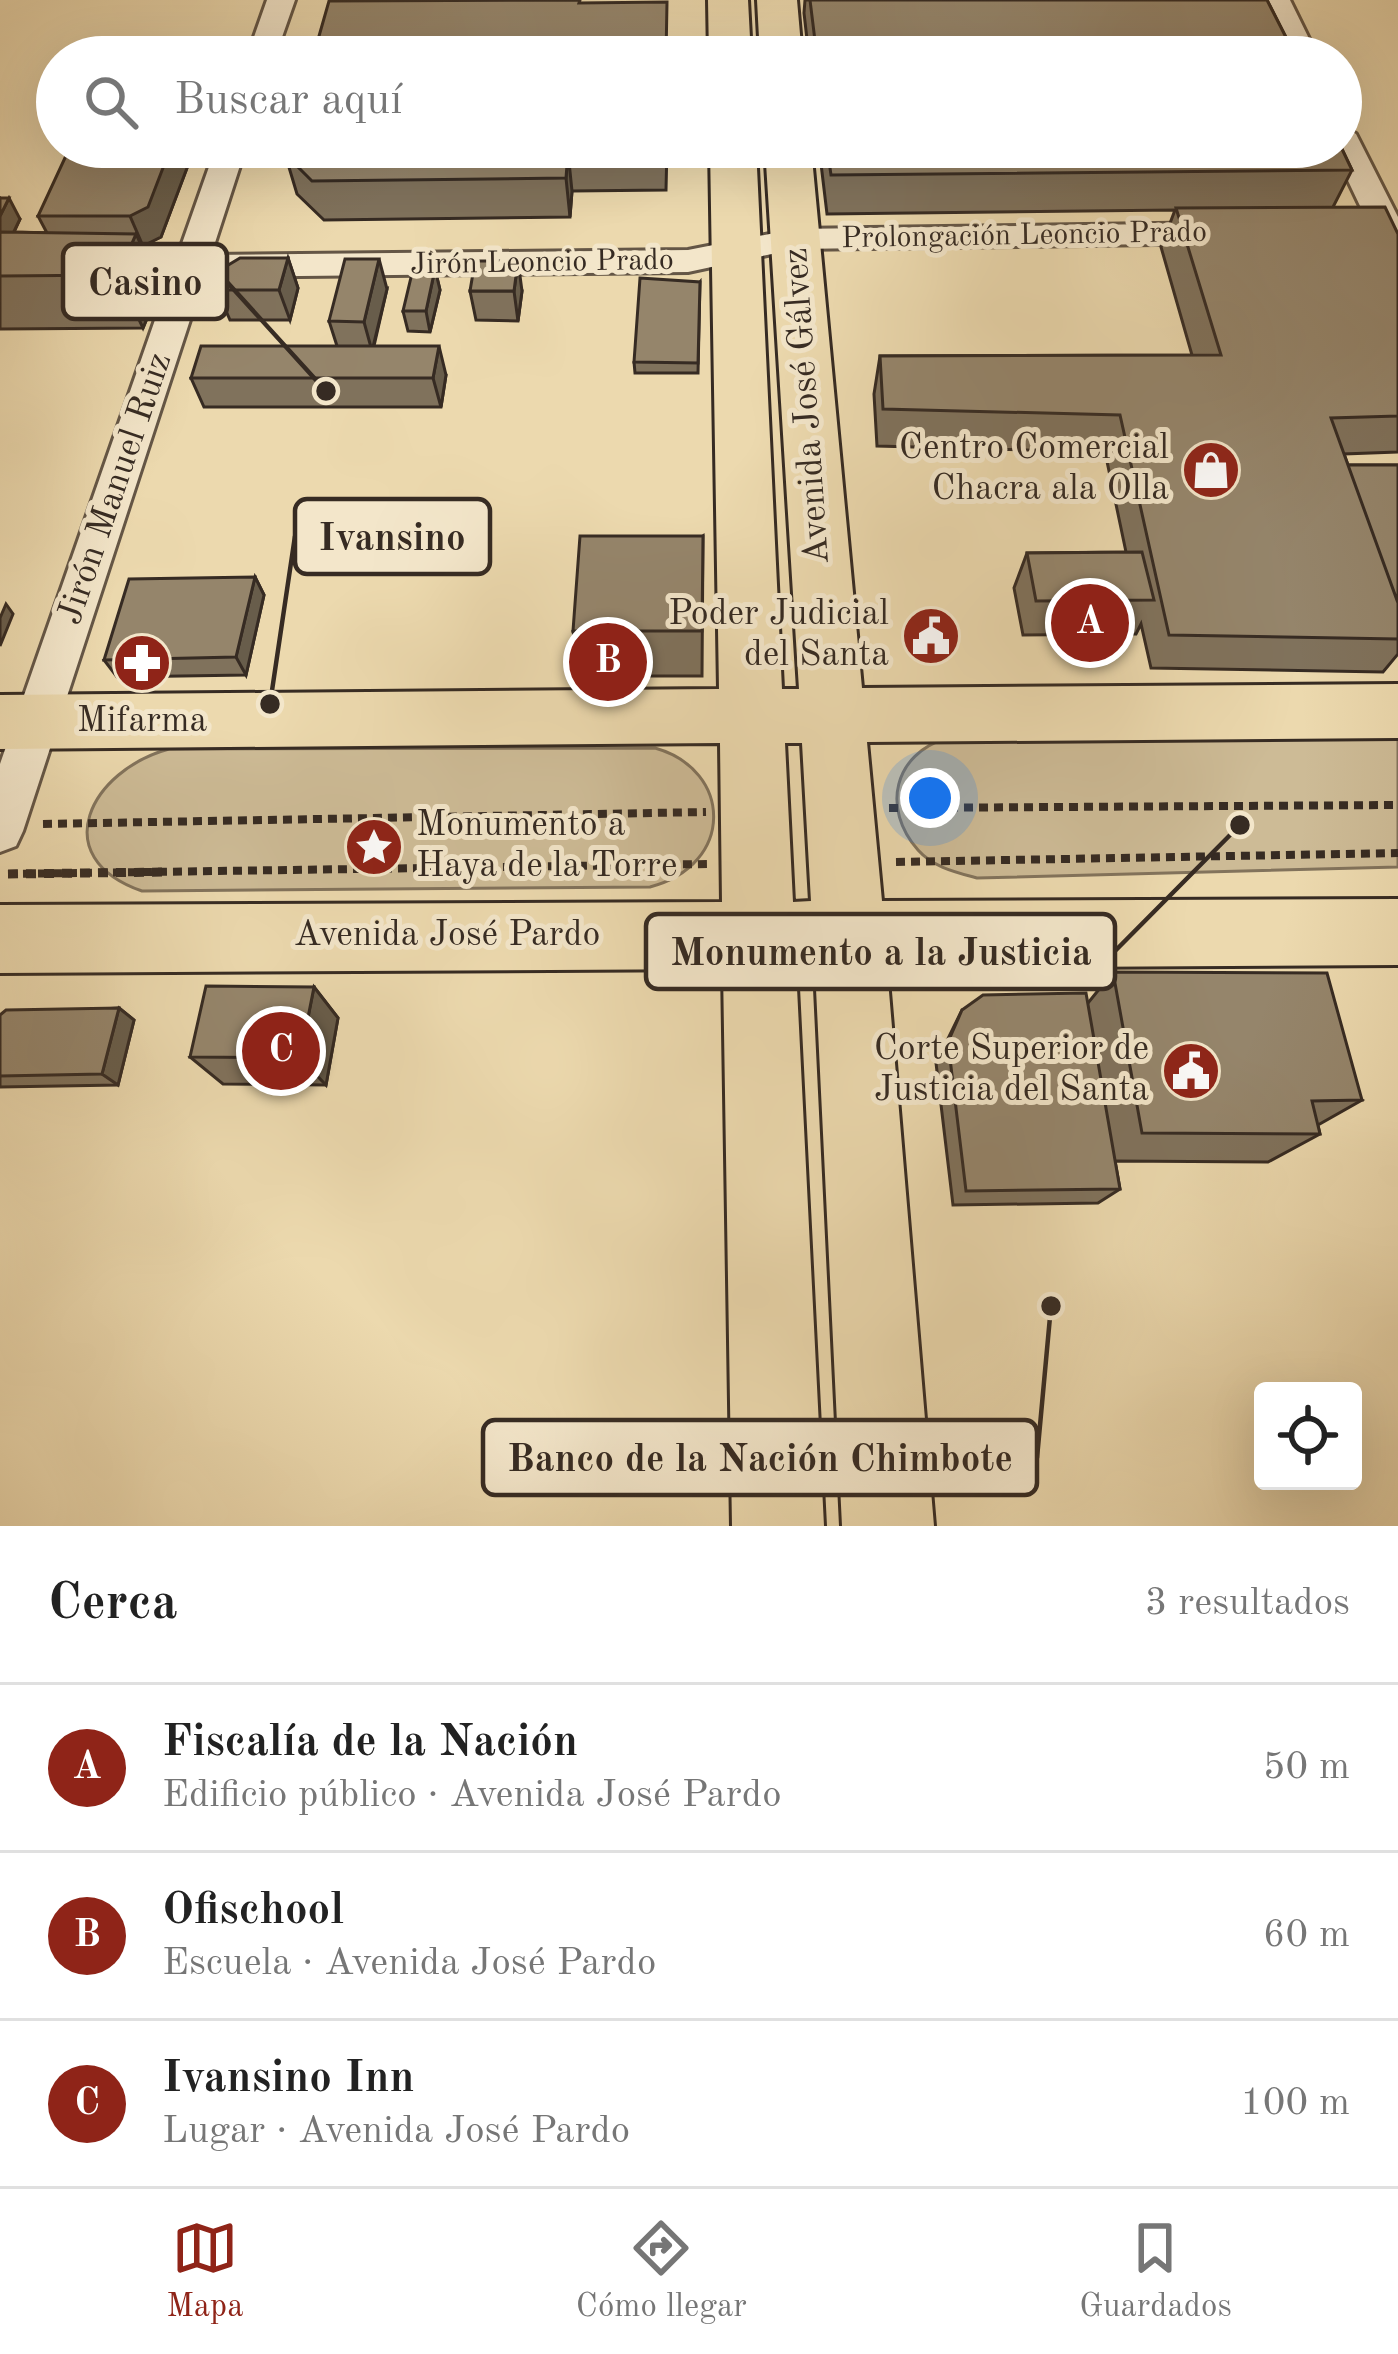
<!DOCTYPE html>
<html lang="es">
<meta charset="utf-8">
<style>
body{margin:0;font-family:"Old Standard TT",serif;background:#f6f6f6;color:#222}
.controls{position:absolute;right:36px;bottom:36px;display:grid;overflow:hidden;border-radius:12px;box-shadow:0 12px 48px #0002}
.controls button{width:108px;height:108px;display:grid;place-items:center;padding:0;border:0;border-bottom:3px solid #e0e0e0;background:#fff;color:#222;font:60px sans-serif}
.you{position:absolute;left:930px;top:798px;width:42px;height:42px;margin:-30px;border:9px solid #fff;border-radius:50%;background:#1a73e8;box-shadow:0 0 0 18px #1a73e833}
.badge{display:grid;place-items:center;width:78px;height:78px;border-radius:50%;background:#8f2418;color:#fff;font-size:39px;font-weight:700}
.pin{position:absolute;translate:-50% -50%;border:6px solid #fff;box-shadow:0 3px 12px #0006}
.list{margin:0;padding:0;list-style:none}
h2{display:flex;justify-content:space-between;align-items:center;height:156px;margin:0;padding:0 48px;font-size:51px}
h2 small{font-size:39px;font-weight:400;color:#767676}
.list li{display:grid;grid-template-columns:78px 1fr auto;gap:36px;align-items:center;box-sizing:border-box;height:168px;padding:0 48px;border-top:3px solid #e0e0e0}
.list b{display:block;font-size:45px;white-space:nowrap}
.list p{margin:0;font-size:39px;white-space:nowrap;color:#767676}
.list em{font-size:39px;font-style:normal;color:#767676}
.icon{flex:none;width:66px;height:66px;fill:none;stroke:currentColor;stroke-width:2;stroke-linecap:round;stroke-linejoin:round}
.map{position:relative;flex:none;width:1398px;height:1526px;overflow:hidden}
.search{position:absolute;background:#fff;box-shadow:0 12px 48px #0002;left:36px;right:36px;top:36px;height:132px;display:flex;align-items:center;gap:30px;box-sizing:border-box;padding:0 42px;border-radius:66px;color:#767676;font-size:45px}
.sheet{height:660px;background:#fff}
nav{display:flex;justify-content:space-around;align-items:center;box-sizing:border-box;height:168px;border-top:3px solid #e0e0e0;background:#fff;font-size:33px;color:#767676}
nav a{display:grid;justify-items:center;gap:6px}
nav .on{color:#8f2418}
.map>svg:first-child{display:block}
.green{fill:#cdbb96;stroke:#82735c;stroke-width:3}
.lines{fill:none;stroke-linecap:round;stroke-linejoin:round}
.minor-casing{stroke:#645646;stroke-width:6}
.primary-casing{stroke:#362b23;stroke-width:6}
.path-far1{stroke:#362b23;stroke-width:8;stroke-dasharray:9 6;stroke-linecap:butt}
.path{stroke:#362b23;stroke-width:9;stroke-dasharray:10 8;stroke-linecap:butt}
.minor{fill:#f3e6ca;fill-rule:evenodd}
.primary{fill:#ecd9ae;fill-rule:evenodd}
.wall{fill:#80725c;stroke:#362b23;stroke-width:3}
.shaded-wall{fill:#685d4b;stroke:#362b23;stroke-width:3}
.building{fill:#95856b;stroke:#362b23;stroke-width:3}
.labels{text-anchor:middle;dominant-baseline:central;stroke-width:10;stroke-linejoin:round;paint-order:stroke}
.far-street-label{font-size:30px;fill:#362b23;stroke:#f3e6ca}
.street-label{font-size:36px;fill:#362b23;stroke:#f3e6ca}
.poi-label{font-size:36px;fill:#362b23;stroke:#f3e6ca;text-anchor:end}
.leader{fill:none;stroke:#362b23;stroke-width:4.5}
.callout-dot{fill:#362b23;stroke:#f3e6ca;stroke-width:4.5}
.callout{fill:#f3e6ca;stroke:#362b23;stroke-width:4.5}
.callout-label{font-size:39px;text-anchor:middle;font-weight:bold;fill:#362b23}
</style>
<div class="map">
<svg width="1398" height="1526" viewBox="0 0 1398 1526">
<rect width="100%" height="100%" fill="#ecd9ae"/>
<filter id="stains"><feTurbulence type="fractalNoise" baseFrequency=".00167" numOctaves="4"/><feColorMatrix values="0 0 0 0 .2 0 0 0 0 .09 0 0 0 0 .02 0 0 0 .5 -.17"/></filter>
<radialGradient id="worn" r=".72"><stop offset=".6" stop-color="#630" stop-opacity="0"/><stop offset="1" stop-color="#630" stop-opacity=".3"/></radialGradient>
<!-- green -->
<path class="green" d="M1398,732V867L977,878C955,872 933,867 918,850C881,808 894,754 947,738Z
M655,748C733,770 735,865 650,887L142,891C45,857 91,770 169,749Z"/>
<g class="lines">
<defs>
<path id="minor" d="M267,0H295L275,57H247Z
M1262,0H1290L1318,57H1290Z
M1341,125L1356,134L1398,217V261L1386,257L1381,250L1332,147H1341Z
M216,147H246L211,255L688,250L795,229L1225,223L1237,226L1241,233L1237,240L1225,243L795,249L688,272L204,277L23,831L16,846L0,852V764L170,277L0,279V257L178,255Z"/>
<path id="primary" d="M708,0H748L751,57H709Z
M757,0H797L802,57H760Z
M710,147H756L782,689H799L765,147H811L862,688L1398,684V738L867,742L882,901L1398,899V965L887,968L934,1526H842L815,968H796L824,1526H732L723,969L0,973V905L722,902L720,743L0,749V695L719,689ZM785,743H802L811,901L793,902Z"/>
</defs>
<!-- minor casing -->
<use href="#minor" class="minor-casing"/>
<!-- primary casing -->
<use href="#primary" class="primary-casing"/>
<!-- path-far1 -->
<path class="path-far1" d="M889,808L1398,805
M43,824L706,812
M896,862L1398,853
M8,874L707,864"/>
<!-- path -->
<path class="path" d="M8,874L164,872"/>
<!-- minor -->
<use href="#minor" class="minor"/>
<!-- primary -->
<use href="#primary" class="primary"/>
</g>
<!-- wall -->
<path class="wall" d="M805,0H1267L1296,57H809L804,13Z
M667,147L666,190L572,191L570,217L324,220L297,194L285,154Z
M819,147H1341L1352,170L1333,207L1398,234V452L1344,454L1348,465H1398V654L1383,672L1151,668L1141,624L1136,634L1023,635L1014,588L1027,553L1126,552L1105,452L877,446L874,394L880,356L1192,355L1161,247L1175,210L827,214Z
M193,152L161,237L142,246L160,287L143,328L0,329V198L20,219L14,232L47,233L38,216Z
M288,258L298,288L290,320H230L217,290Z
M435,269L440,290L430,332L408,331L403,311Z
M700,282L698,373H635L634,362Z
M387,289L374,346L446,375L441,407H204L191,378L337,346L329,321Z
M470,291H522L518,321L476,320Z
M703,536L702,676H580L573,631Z
M255,577L264,595L246,675L117,677L104,660Z
M1113,972L1362,1100L1318,1125L1320,1134L1268,1162L1115,1161L1120,1189L1098,1203L953,1205L936,1063L962,1010L1088,1003Z
M314,987L338,1018L326,1085L223,1084L190,1057Z
M119,1008L134,1020L118,1085L0,1087V1015Z"/>
<!-- shaded-wall -->
<path class="shaded-wall" d="M171,147H191L193,152L161,237L143,246L130,216Z
M568,152L572,191L570,217L566,178Z
M9,198L20,219L7,246L0,234V216Z
M136,234L160,287L143,328L118,275Z
M288,258L298,288L290,320L279,290Z
M379,259L387,289L372,351L364,322Z
M518,261L522,291L518,321L514,291Z
M435,269L440,290L430,332L426,311Z
M439,346L446,375L441,407L433,378Z
M255,577L264,595L246,675L236,657Z
M6,604L13,614L0,646V618Z
M314,987L338,1018L326,1085L300,1058Z
M119,1008L134,1020L118,1085L102,1074Z"/>
<!-- building -->
<path class="building" d="M580,0L579,3L667,2L666,57H313L329,1Z
M810,0H1267L1296,57H817Z
M70,147H171L148,207L130,216H38Z
M287,147H666L665,151L568,152L566,178L312,181L285,154Z
M827,147H1341L1352,170L831,175Z
M0,198H9L0,216Z
M1385,207L1398,234V416L1331,418L1398,603V639L1169,635L1120,415L883,409L880,356L1221,355L1176,208Z
M0,232L136,234L118,275L0,276Z
M240,258H288L279,290H217L225,267Z
M345,259H379L364,322L329,321Z
M475,261H518L514,291H470Z
M413,269H435L426,311H403Z
M640,278L700,282L698,363L634,362Z
M201,346H439L433,378H191Z
M1348,465H1398V603Z
M580,536H703L702,631H573Z
M1142,552L1154,600L1036,601L1027,553Z
M255,577L236,657L104,660L129,579Z
M1113,972L1327,973L1362,1100L1312,1101L1320,1134L1142,1133Z
M206,986L314,987L300,1058L190,1057Z
M1086,993L1120,1189L966,1191L948,1042L962,1010L983,995Z
M119,1008L102,1074L0,1076V1015L6,1010Z"/>
<!-- icons -->
<defs>
<symbol id="shop-disc" viewBox="-11 -11 22 22"><circle r="9.5" fill="#8f2418" stroke="#f3e6ca"/><path d="M-5-2.5h2.3a2.7 3.5 0 0 1 5.4 0H5L5.5 6h-11ZM-1.5-2.5h3a1.5 2.3 0 0 0-3 0Z" fill="#fff"/></symbol>
<symbol id="civic-disc" viewBox="-11 -11 22 22"><circle r="9.5" fill="#8f2418" stroke="#f3e6ca"/><path d="M-.6-6.5H3V-4.5H.6V-3L4-1V1h2V6H-6V1h2V-1L-.6-3ZM-1.2 2.5V6h2.4V2.5Z" fill="#fff"/></symbol>
<symbol id="pharmacy-disc" viewBox="-11 -11 22 22"><circle r="9.5" fill="#8f2418" stroke="#f3e6ca"/><path d="M-2-6h4v4h4v4h-4v4h-4v-4h-4v-4h4Z" fill="#fff"/></symbol>
<symbol id="sight-disc" viewBox="-11 -11 22 22"><circle r="9.5" fill="#8f2418" stroke="#f3e6ca"/><path d="M0-6L1.8-2.2L6-1.7L2.9 1.2L3.7 5.4L0 3.3L-3.7 5.4L-2.9 1.2L-6-1.7L-1.8-2.2Z" fill="#fff"/></symbol>
</defs>
<g fill-rule="evenodd">
<use href="#shop-disc" x="1178" y="437" width="66" height="66"/>
<use href="#civic-disc" x="898" y="603" width="66" height="66"/>
<use href="#pharmacy-disc" x="109" y="630" width="66" height="66"/>
<use href="#sight-disc" x="341" y="814" width="66" height="66"/>
<use href="#civic-disc" x="1158" y="1038" width="66" height="66"/>
</g>
<g class="labels">
<!-- far-street labels -->
<g class="far-street-label">
<text transform="translate(1024 236) rotate(-1)">Prolongación Leoncio Prado</text>
<text transform="translate(542 263) rotate(-1)">Jirón Leoncio Prado</text>
</g>
<!-- street labels -->
<g class="street-label">
<text transform="translate(808 406) rotate(-94)">Avenida José Gálvez</text>
<text transform="translate(116 489) rotate(-71)">Jirón Manuel Ruiz</text>
<text x="447" y="936">Avenida José Pardo</text>
</g>
<!-- poi labels -->
<g class="poi-label">
<text x="1169" y="449">Centro Comercial<tspan x="1169" dy="41">Chacra ala Olla</tspan></text>
<text x="889" y="615">Poder Judicial<tspan x="889" dy="41">del Santa</tspan></text>
<text x="142" y="722" text-anchor="middle">Mifarma</text>
<text x="416" y="826" text-anchor="start">Monumento a<tspan x="416" dy="41">Haya de la Torre</tspan></text>
<text x="1149" y="1050">Corte Superior de<tspan x="1149" dy="41">Justicia del Santa</tspan></text>
</g>
</g>
<!-- callouts -->
<path class="leader" d="M326 391L227 282M270 704L295 536M1240 825L1115 951M1051 1306L1037 1458"/>
<g class="callout-dot">
<circle cx="326" cy="391" r="12"/>
<circle cx="270" cy="704" r="12"/>
<circle cx="1240" cy="825" r="12"/>
<circle cx="1051" cy="1306" r="12"/>
</g>
<g class="callout">
<rect x="63" y="244" width="164" height="75" rx="12"/>
<rect x="295" y="499" width="195" height="75" rx="12"/>
<rect x="646" y="914" width="469" height="75" rx="12"/>
<rect x="483" y="1420" width="554" height="75" rx="12"/>
</g>
<g class="callout-label">
<text x="145" y="295">Casino</text>
<text x="392" y="550">Ivansino</text>
<text x="881" y="965">Monumento a la Justicia</text>
<text x="760" y="1471">Banco de la Nación Chimbote</text>
</g>
<rect width="100%" height="100%" filter="url(#stains)"/>
<rect width="100%" height="100%" fill="url(#worn)"/>
</svg>
<div class="controls">
<button><svg class="icon" aria-label="locate" viewBox="0 0 24 24"><circle cx="12" cy="12" r="6"/><path d="M12 2v4M12 18v4M2 12h4M18 12h4"/></svg></button>
</div>
<div class="you"></div>
<div class="pin badge" style="left:1090px;top:623px">A</div>
<div class="pin badge" style="left:608px;top:662px">B</div>
<div class="pin badge" style="left:281px;top:1051px">C</div>
<div class="search"><svg class="icon" aria-label="search" viewBox="0 0 24 24"><circle cx="10" cy="10" r="6"/><path d="M15 15l6 6"/></svg>Buscar aquí</div>
</div>
<section class="sheet">
<h2>Cerca<small>3 resultados</small></h2>
<ul class="list">
<li><span class="badge">A</span><div><b>Fiscalía de la Nación</b><p>Edificio público · Avenida José Pardo</p></div><em>50 m</em></li>
<li><span class="badge">B</span><div><b>Ofischool</b><p>Escuela · Avenida José Pardo</p></div><em>60 m</em></li>
<li><span class="badge">C</span><div><b>Ivansino Inn</b><p>Lugar · Avenida José Pardo</p></div><em>100 m</em></li>
</ul>
</section>
<nav>
<a class="on"><svg class="icon" aria-label="map" viewBox="0 0 24 24"><path d="M3 6l6-2 6 2 6-2v14l-6 2-6-2-6 2zM9 4v14M15 6v14"/></svg>Mapa</a>
<a><svg class="icon" aria-label="directions" viewBox="0 0 24 24"><path d="M12 3l9 9-9 9-9-9zM9 14v-3h6M13 9l2 2-2 2"/></svg>Cómo llegar</a>
<a><svg class="icon" aria-label="saved" viewBox="0 0 24 24"><path d="M7 4h10v16l-5-4-5 4z"/></svg>Guardados</a>
</nav>
